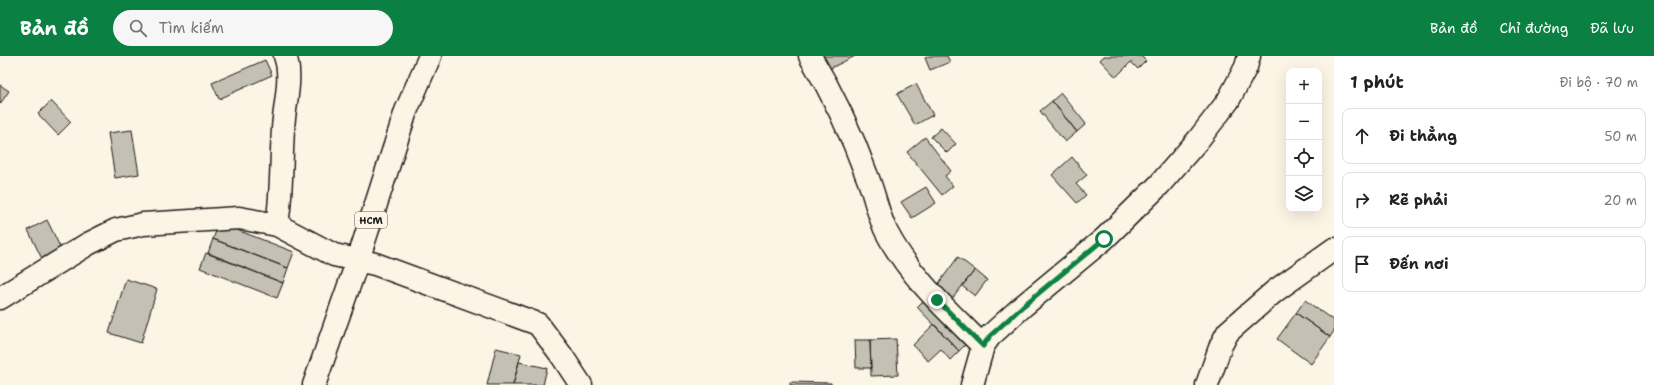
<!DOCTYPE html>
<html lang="vi">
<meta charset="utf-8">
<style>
body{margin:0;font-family:"Shantell Sans",sans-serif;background:#f6f6f6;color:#222}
.controls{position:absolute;right:12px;top:12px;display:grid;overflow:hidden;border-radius:8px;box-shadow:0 4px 16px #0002}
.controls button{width:36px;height:36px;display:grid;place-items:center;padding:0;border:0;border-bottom:1px solid #e0e0e0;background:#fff;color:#222;font:20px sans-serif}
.stop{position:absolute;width:12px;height:12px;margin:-9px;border:3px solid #0b8043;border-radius:50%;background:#fff}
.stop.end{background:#0b8043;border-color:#fff;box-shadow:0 1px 4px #0008}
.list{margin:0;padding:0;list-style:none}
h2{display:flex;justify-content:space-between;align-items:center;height:52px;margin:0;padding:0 16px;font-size:17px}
h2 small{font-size:13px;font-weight:400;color:#767676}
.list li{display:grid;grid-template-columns:26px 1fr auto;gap:12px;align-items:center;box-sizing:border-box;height:56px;margin:0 8px 8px;padding:0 8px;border:1px solid #e0e0e0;border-radius:8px}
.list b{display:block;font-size:15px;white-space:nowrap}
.list em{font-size:13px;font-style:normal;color:#767676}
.icon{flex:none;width:22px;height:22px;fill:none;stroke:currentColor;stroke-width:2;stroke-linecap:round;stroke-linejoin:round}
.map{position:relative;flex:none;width:1334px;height:329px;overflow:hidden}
header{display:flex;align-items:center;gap:24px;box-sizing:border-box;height:56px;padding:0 20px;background:#0b8043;color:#fff}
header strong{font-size:19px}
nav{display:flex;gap:22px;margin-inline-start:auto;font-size:14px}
.search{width:280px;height:36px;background:#f6f6f6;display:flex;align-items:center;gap:10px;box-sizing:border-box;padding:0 14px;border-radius:22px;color:#767676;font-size:15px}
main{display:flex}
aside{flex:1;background:#fff}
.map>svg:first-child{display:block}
.building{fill:#c4c0b3;stroke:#1c1c1c}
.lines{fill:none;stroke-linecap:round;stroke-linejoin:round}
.minor-casing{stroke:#1c1c1c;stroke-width:25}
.highway-casing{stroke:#1c1c1c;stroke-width:25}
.minor{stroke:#fcf5e5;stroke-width:22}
.highway{stroke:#fcf5e5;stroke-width:22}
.route{stroke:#0b8043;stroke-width:5}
.labels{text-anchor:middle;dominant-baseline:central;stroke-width:4;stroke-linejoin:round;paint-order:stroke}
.shield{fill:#fcf5e5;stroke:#5f5d58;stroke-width:1}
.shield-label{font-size:10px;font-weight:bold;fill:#1c1c1c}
</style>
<header>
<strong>Bản đồ</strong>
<div class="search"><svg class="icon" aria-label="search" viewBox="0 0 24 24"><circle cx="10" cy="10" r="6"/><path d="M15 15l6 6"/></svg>Tìm kiếm</div>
<nav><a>Bản đồ</a><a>Chỉ đường</a><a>Đã lưu</a></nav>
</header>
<main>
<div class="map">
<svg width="1334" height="329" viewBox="0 0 1334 329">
<rect width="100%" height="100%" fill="#fcf5e5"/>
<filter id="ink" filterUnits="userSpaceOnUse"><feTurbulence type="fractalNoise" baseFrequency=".025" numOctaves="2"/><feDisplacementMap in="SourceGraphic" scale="8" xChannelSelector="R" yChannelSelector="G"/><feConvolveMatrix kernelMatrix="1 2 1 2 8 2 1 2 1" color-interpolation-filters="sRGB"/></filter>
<g filter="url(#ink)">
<!-- building -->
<path class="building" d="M820,0H855L827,14Z
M929,0H947L950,6L930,14L925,2Z
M1104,0H1141L1146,5L1138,13L1131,6L1116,21L1100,4Z
M265,4L272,19L219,43L212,27Z
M916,28L933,59L915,69L897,38Z
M0,29L9,35L0,48Z
M1061,37L1086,68L1077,76L1052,45Z
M51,45L71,66L58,79L38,58Z
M1052,45L1077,76L1065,86L1040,55Z
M941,72L956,88L947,97L931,81Z
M132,74L139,118L115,122L108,77Z
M925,81L951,115L945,120L953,130L942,139L907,96Z
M1072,101L1087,119L1076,128L1086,139L1077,147L1052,119Z
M926,131L936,147L912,162L901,146Z
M47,164L63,197L44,207L28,174Z
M219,167L294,196L288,212L213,183Z
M213,183L288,212L283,227L208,197Z
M206,197L283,227L277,242L200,212Z
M958,201L975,214L952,243L936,231Z
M975,214L987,224L975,240L962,230Z
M126,223L157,233L141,287L109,277Z
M928,240L970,284L959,295L917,251Z
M1305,244L1334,265V275L1330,281L1296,257Z
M1296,257L1330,281L1311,308L1277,283Z
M934,268L959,295L950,304L941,293L928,305L913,289Z
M896,283L898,319L871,320L870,284Z
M855,284H870L871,312H856Z
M496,292L521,298L513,329H487Z
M519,306L547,312L543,329H513Z
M790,326L831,327V329H790Z"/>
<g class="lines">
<defs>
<path id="minor" d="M810,0C833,38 852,79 867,120C875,139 878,160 887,177C910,221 949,256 983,290
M277,169L334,199L375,208L538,268L562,300L581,329
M0,242L88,188L116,174L143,168L239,162L277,169C282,137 281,106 283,73C284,51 293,21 285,0
M972,329L983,290L990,280L1023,250L1104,183L1159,129L1198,84L1228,45L1246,11L1249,0
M1207,329L1221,289L1228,276L1275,235L1334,193"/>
<path id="highway" d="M314,329L358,204L406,55L430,0"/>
</defs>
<!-- minor casing -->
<use href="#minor" class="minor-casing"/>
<!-- highway casing -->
<use href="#highway" class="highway-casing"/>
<!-- minor -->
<use href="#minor" class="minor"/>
<!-- highway -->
<use href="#highway" class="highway"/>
</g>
</g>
<g class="lines" filter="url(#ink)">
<!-- route -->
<path class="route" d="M937,244L983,290L990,280L1023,250L1104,183"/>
</g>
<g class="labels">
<!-- shield labels -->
<rect class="shield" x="355" y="156" width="32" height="16" rx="3"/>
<g class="shield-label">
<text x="371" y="164">HCM</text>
</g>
</g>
</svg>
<div class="controls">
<button>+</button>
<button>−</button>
<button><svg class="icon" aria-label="locate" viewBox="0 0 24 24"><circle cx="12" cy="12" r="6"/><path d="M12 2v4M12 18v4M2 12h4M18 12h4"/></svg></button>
<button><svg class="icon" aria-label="layers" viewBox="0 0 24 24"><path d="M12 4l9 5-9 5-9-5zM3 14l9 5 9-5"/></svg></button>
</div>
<div class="stop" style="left:1104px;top:183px"></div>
<div class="stop end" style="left:937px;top:244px"></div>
</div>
<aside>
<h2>1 phút<small>Đi bộ · 70 m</small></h2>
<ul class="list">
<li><svg class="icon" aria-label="ahead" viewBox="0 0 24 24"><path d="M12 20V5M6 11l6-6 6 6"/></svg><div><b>Đi thẳng</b></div><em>50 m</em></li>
<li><svg class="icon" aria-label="right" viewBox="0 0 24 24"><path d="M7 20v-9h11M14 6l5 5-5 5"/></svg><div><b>Rẽ phải</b></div><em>20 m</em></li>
<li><svg class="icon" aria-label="arrive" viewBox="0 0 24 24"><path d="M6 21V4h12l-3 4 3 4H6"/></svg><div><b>Đến nơi</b></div></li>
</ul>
</aside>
</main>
